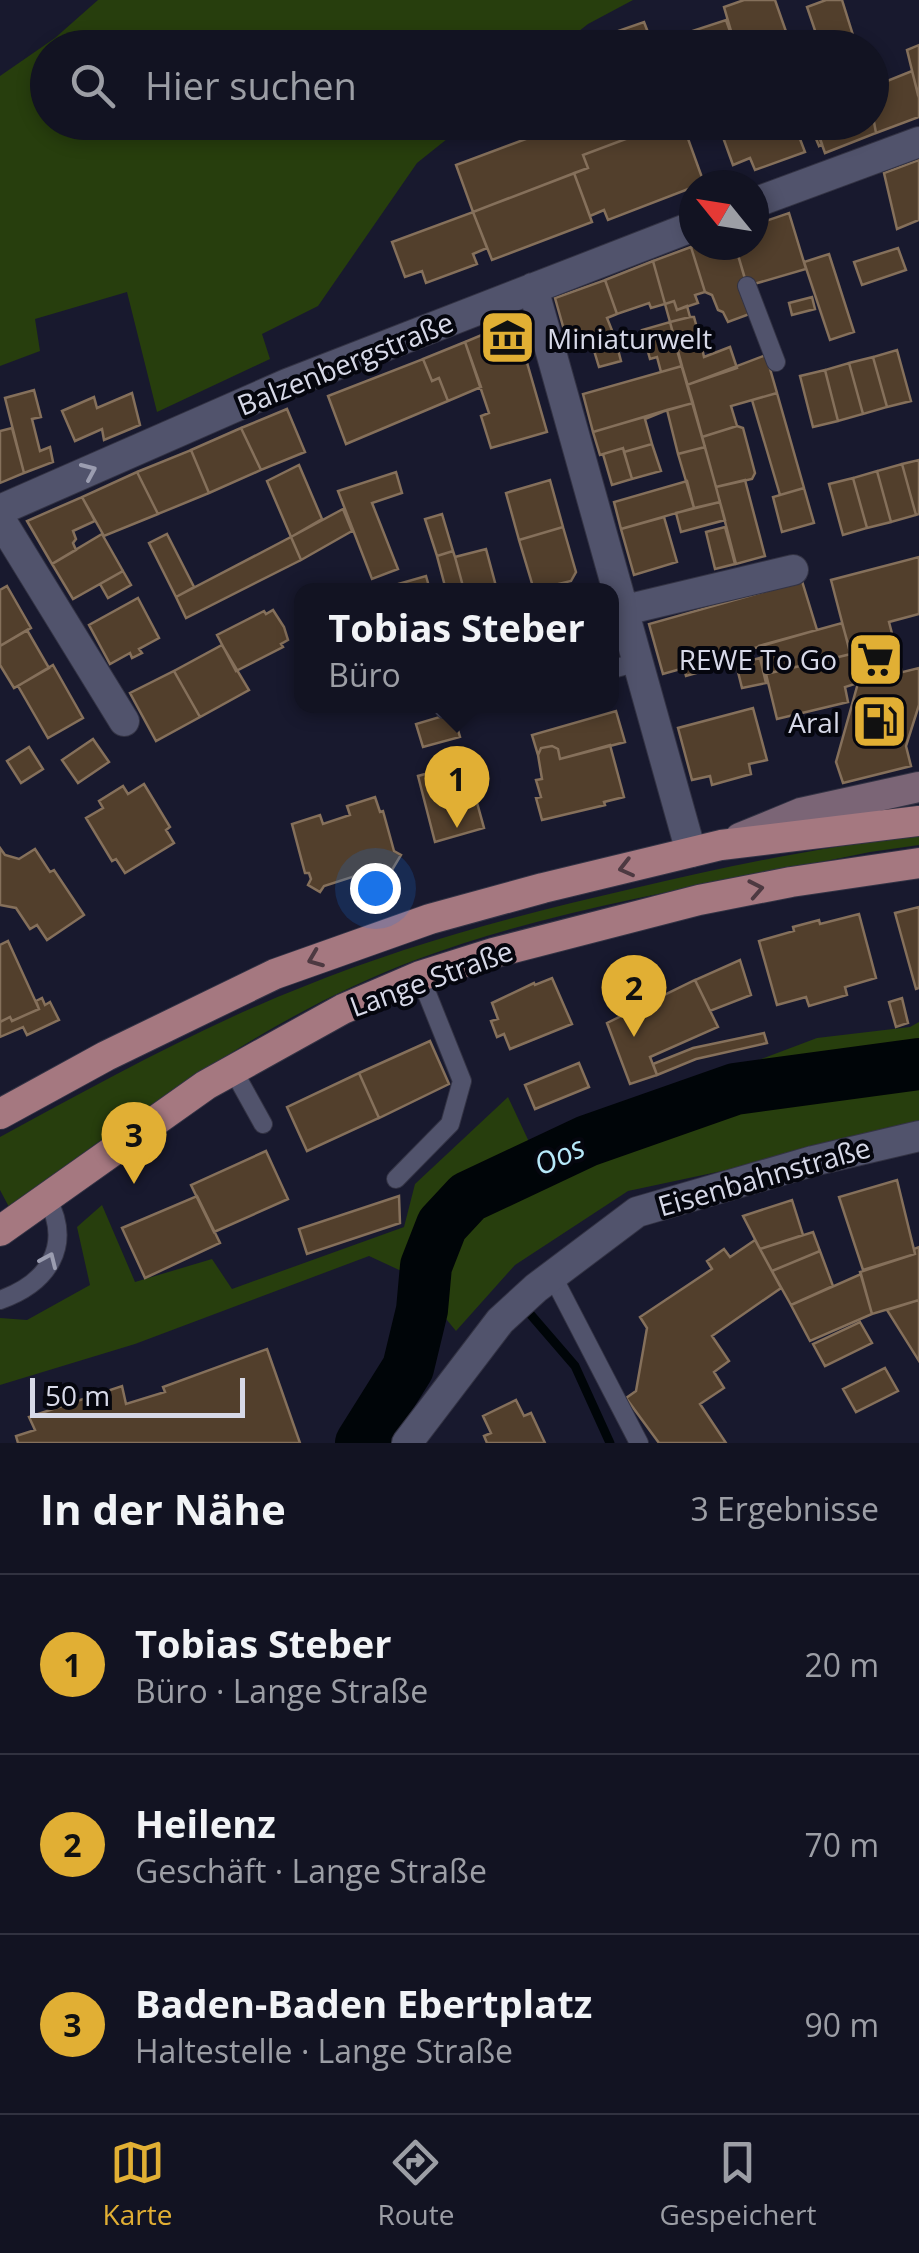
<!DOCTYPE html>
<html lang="de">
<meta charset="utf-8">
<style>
body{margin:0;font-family:"Open Sans",sans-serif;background:#1f202f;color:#f1f3f6}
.compass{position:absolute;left:679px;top:170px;width:90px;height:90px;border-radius:50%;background:#121322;box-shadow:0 5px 15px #0003;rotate:300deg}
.scale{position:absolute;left:30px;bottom:25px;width:215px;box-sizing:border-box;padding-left:10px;border:5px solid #d7d9e8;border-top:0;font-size:28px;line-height:35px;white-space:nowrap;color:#d7d9e8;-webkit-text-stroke:8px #05060e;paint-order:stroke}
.you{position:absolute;left:375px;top:888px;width:35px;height:35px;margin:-25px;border:8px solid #fff;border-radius:50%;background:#1a73e8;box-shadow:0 0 0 15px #1a73e833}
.badge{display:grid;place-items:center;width:65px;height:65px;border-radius:50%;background:#e1af34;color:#111;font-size:32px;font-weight:700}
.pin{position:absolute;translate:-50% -82px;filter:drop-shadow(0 2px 5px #0008)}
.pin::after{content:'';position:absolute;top:52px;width:35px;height:30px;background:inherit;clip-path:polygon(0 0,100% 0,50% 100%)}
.popup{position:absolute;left:294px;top:583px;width:325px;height:130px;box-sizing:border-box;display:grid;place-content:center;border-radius:20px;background:#121322;filter:drop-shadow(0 2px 8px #0005);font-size:32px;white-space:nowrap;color:#9c9ea5}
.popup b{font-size:38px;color:#f1f3f6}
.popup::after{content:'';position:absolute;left:50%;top:100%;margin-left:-20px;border:20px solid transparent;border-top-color:#121322}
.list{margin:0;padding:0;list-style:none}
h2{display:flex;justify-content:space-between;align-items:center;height:130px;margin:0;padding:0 40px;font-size:42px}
h2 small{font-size:32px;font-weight:400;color:#9c9ea5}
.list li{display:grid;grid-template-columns:65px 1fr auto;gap:30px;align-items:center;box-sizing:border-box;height:180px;padding:0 40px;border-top:2px solid #313240}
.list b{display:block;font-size:38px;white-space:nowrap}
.list p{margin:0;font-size:32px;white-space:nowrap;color:#9c9ea5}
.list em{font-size:32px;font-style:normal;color:#9c9ea5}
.icon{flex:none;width:55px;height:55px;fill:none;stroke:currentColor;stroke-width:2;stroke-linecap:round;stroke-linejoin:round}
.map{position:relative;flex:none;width:919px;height:1443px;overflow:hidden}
.search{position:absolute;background:#121322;box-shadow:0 5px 15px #0003;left:30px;right:30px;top:30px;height:110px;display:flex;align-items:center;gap:25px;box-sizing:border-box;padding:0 35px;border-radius:55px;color:#9c9ea5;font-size:38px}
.sheet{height:670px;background:#121322}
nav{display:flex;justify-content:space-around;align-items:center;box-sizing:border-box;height:140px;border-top:2px solid #313240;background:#121322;font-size:28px;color:#9c9ea5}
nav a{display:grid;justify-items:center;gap:5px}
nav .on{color:#e1af34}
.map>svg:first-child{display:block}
.green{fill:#273e0d}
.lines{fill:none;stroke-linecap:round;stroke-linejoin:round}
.stream{stroke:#000508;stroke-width:9}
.river{stroke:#000508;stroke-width:52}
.building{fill:#523f2c;stroke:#85705b;stroke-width:2.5}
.lane-casing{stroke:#334;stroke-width:20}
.street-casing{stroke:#334;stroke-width:32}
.secondary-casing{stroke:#334;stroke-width:32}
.primary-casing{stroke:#334;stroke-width:32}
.lane{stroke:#51536c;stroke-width:18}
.street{stroke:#51536c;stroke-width:30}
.secondary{stroke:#7b6576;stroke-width:30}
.primary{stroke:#a57880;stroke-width:30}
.oneway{stroke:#9b9db0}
.oneway2{stroke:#4d3941}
.labels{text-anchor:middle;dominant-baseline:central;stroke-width:8;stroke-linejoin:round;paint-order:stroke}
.poi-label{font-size:28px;fill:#d7d9e8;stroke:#05060e;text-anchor:end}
.street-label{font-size:28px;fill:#d7d9e8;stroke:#05060e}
.water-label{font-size:30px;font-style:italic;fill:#b7e9f9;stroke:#05060e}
</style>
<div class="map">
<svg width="919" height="1443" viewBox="0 0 919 1443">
<rect width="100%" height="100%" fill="#18192e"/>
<!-- green -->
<path class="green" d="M98,0H633L588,24L559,47L48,48V122L467,123L417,163L318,306L262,334L270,359L157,412L127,292L35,319L40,351L0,366V76L55,38Z
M919,836V845L870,852C721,883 561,906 418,959C268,1015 138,1113 9,1207L0,1190V1137C98,1084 196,1029 300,988C408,944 521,914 635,888C729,866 823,846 919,836Z
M919,1022V1129L628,1191L515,1265L456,1331L410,1275L369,1256L135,1344L0,1385V1318L27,1320L90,1285L77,1227L102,1205L135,1282L212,1259L232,1289L404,1227L415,1184L508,1097L531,1146L817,1038L910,1027Z"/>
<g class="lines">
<!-- stream -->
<path class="stream" d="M531,1315L575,1366L610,1443"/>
<!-- river -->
<path class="river" d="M361,1443L408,1368L422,1310L426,1266L442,1225L468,1197L587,1141L735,1089L919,1064"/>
</g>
<!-- building -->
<path class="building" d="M744,0H775L789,40L768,48H736L724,7Z
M826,0H842L857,48H821L807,7Z
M726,20L736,48H681L677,36Z
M644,22L654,48H601L598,38Z
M919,45V95H918L907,50Z
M912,71L919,98V117L876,133L872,111V87Z
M872,111L876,133L825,153L814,122H872Z
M560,122H671L583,155L588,168L473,212L456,165L561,126Z
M671,122H682L704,183L608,220L604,210L590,216L574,173L588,168L583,155Z
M738,122H814L822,144L819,146L814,134L800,139L805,152L755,170L750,158L733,165L720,129Z
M919,160V220L897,229L884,173Z
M574,173L592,222L492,260L473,212Z
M473,212L487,248L473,254L477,264L426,283L422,271L405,277L392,242Z
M789,213L806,269L747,286L735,245H754V225Z
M697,245H735L755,312L728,322L723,312L718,310L712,295L705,292L691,247Z
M691,247L705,292L695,295L698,303L677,310L674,301L665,304L653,261Z
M898,248L906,270L862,285L854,262Z
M829,254L854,332L830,340L804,262Z
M653,261L665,304L651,308L649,303L617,314L605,280Z
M605,280L617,314L607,318L615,338L570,351L555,298Z
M812,297L815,309L792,315L789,303Z
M674,301L677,310L687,306L690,317L670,322L665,304Z
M690,317H694L701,343L677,350L670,322Z
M515,321L547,432L491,448L481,416L489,413L465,342Z
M670,322L682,366L661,372L657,357L650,359L642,330Z
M615,338L621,361L599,367L592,344Z
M465,342L481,387L448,401L439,378L432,381L423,359Z
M701,343L704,357L730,347L737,368L687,385L677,350Z
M897,350L911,401L887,407L873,357Z
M766,355L777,393L731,406L737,426L702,437L687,385Z
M873,357L887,407L863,414L849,363Z
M423,359L432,381L439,378L448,401L346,444L328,396Z
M849,363L863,414L838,421L825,370Z
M682,366L693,403L593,432L583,394Z
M825,370L838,421L813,427L800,376Z
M34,390L41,417L32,419L40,451L50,447L53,462L24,473L5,398Z
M132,393L140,425L104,440L102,429L75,441L62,411L94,397L97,408Z
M777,393L804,488L780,495L752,400Z
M693,403L705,447L678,454L667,410Z
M287,409L305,452L261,470L241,428Z
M667,410L645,419L652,444L624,452L623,448L600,455L593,432Z
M737,426L743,428L755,473L752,479L716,487L702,437Z
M12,428L24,473L0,483V431Z
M241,428L261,470L209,493L191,450Z
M652,444L661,471L632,479L624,452Z
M705,447L720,502L694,508L678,454Z
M623,448L632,479L612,485L603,454Z
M191,450L209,493L158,514L137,472Z
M919,460V514L916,515L902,464Z
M902,464L916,515L891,522L877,471Z
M299,465L322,519L291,537L267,481Z
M877,471L891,522L867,528L853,478Z
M137,472L158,514L104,536L82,497Z
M396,472L402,493L372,503L398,569L372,579L338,491Z
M853,478L867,528L843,535L829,484Z
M550,480L563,527L519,540L506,493Z
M745,480L765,556L736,564L716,487Z
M687,481L694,508L621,529L614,502Z
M804,488L814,523L782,532L773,497Z
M82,497L95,521L73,531L76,539L73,543L76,550L52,564L27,521Z
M720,502L725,520L681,532L676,513Z
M343,509L352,531L301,560L291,537Z
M442,514L453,551L437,556L425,519Z
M664,517L677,562L634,575L621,529Z
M563,527L576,572L571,581L534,590L519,540Z
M725,527L735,564L715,569L706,532Z
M102,534L123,571L73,599L52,564Z
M167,534L194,587L176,597L149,543Z
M291,537L301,560L186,618L176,597Z
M486,549L497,590H464L455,557Z
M453,551L455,557L464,590H446L437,556Z
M919,557V614L889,622L902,672L858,683L831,580Z
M123,571L131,585L108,598L100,584Z
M426,576L430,590H381V589Z
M802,581L817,630L730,655L732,663L686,676L684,668L663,674L649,624Z
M7,586L31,628L0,646V590Z
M138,598L159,638L139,649L142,653L132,658L130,653L110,664L89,625Z
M273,610L284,627L288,640L281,644L283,647L236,671L217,635L264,611L266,614Z
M842,623L851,654L766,674L759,646Z
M27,630L49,668L14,688L0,665V646Z
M222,645L249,690L200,717L174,671Z
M851,654L858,683L845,687L848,702L777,719L766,674Z
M760,658L766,683L742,688L736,664Z
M53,665L83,718L48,738L18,686Z
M919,668V705L906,746L911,766L843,783L836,762L858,683Z
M174,671L200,717L156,741L130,693Z
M753,708L767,760L749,764L751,774L712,785L710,776L692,780L678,728Z
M616,711L625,742L560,759L558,749L552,746L541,748L538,755L532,735Z
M453,713L460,737L423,747L416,724Z
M93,739L109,762L78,783L62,760Z
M610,745L624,797L604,802L605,805L542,820L536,798L541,797L536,780L542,779L538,755L541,748L552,746L558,749L560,759Z
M29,747L43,769L21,783L7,761Z
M466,763L484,828L435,842L418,776Z
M144,784L170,827L166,830L174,843L125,873L116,859L112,861L86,818L103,808L99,801L123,786L128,794Z
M375,797L380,812L383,811L394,851L401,855L392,870L386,866L324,886L320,892L308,885L311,879L309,873H305L292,824L320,815L323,824L350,815L347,806Z
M0,848L5,855L19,859L35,849L50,872L54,870L84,915L47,940L37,925L30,929L16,908L0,905Z
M919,907V988L916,989L895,913Z
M859,914L876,978L845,987L847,995L809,1006L806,997L777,1005L759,941L794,931L793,927L819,920L820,924Z
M8,941L39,1009L12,1021L10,1017L0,1022V945Z
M740,960L751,995L710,1011L695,980Z
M552,978L572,1024L510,1049L504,1034L497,1037L491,1021L498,1019L492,1003L534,983L535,985Z
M695,980L718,1027L650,1057L657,1075L630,1084L607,1023Z
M42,998L45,1005L50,1002L59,1020L27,1035L23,1027L0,1037V1022L10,1017L12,1021L39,1009L36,1001Z
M902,998L908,1023L896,1027L889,1002Z
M764,1033L767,1043L696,1059L657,1075L653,1064L693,1048Z
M430,1041L449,1084L379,1118L359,1073Z
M579,1063L589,1087L535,1109L525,1085Z
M359,1073L379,1118L307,1151L287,1107Z
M266,1151L288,1199L214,1232L191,1185Z
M897,1180L915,1254L863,1270L839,1197Z
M197,1196L220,1243L145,1278L122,1228Z
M399,1196L400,1223L307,1254L299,1229Z
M792,1200L803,1235L760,1249L743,1216Z
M813,1232L820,1251L772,1271L760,1249Z
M755,1240L781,1288L712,1336L729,1361L714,1372L724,1388L700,1404L726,1443H659L626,1398L636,1391L647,1328L640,1317L712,1269L707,1261L724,1249L730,1257Z
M919,1247V1300L872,1314L860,1272L915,1254L914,1249Z
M820,1251L833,1286L791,1305L772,1271Z
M861,1274L872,1314L810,1341L791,1305Z
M919,1300V1361L887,1310Z
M860,1322L872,1343L825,1366L813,1344Z
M267,1349L300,1443H18L16,1436L35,1430L29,1417L122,1386L126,1404L165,1392L163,1387Z
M885,1368L898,1391L856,1412L843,1389Z
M516,1400L524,1416L531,1413L545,1443H487L484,1436L491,1433L483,1416Z"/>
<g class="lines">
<defs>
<path id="lane" d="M747,286L776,362
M612,669L639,662
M444,709L460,706
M233,1070L263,1124
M396,1179L450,1124L462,1081L420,976
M552,1275L639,1443
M0,1300C48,1283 73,1246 47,1198"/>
<path id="street" d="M754,203L919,142
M533,288L691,852
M0,510L287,384L694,226
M0,519L124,721
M625,610L793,570
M407,1443L500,1321L536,1288L637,1212L813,1161L919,1136"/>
<path id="secondary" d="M740,838L801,813L919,787"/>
<path id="primary" d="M0,1114L106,1056L275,974L430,919L543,888L721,845L919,821
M0,1231L206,1085L343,1009L420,976L493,953L699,900L791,882L919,863"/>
</defs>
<!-- lane casing -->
<use href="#lane" class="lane-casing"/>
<!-- street casing -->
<use href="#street" class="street-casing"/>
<!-- secondary casing -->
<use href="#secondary" class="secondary-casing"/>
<!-- primary casing -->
<use href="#primary" class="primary-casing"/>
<!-- lane -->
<use href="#lane" class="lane"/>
<!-- street -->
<use href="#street" class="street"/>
<!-- secondary -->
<use href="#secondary" class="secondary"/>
<!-- primary -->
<use href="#primary" class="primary"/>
</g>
<!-- one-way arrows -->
<defs><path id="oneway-chevron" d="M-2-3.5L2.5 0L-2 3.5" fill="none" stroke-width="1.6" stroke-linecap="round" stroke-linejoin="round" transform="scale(2.5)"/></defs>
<g class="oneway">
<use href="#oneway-chevron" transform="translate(89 471) rotate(-24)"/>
<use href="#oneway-chevron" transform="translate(49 1260) rotate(-66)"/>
</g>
<g class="oneway2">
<use href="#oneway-chevron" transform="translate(626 868) rotate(166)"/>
<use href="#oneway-chevron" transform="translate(756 889) rotate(-11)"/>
<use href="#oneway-chevron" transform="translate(315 959) rotate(158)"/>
</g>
<!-- icons -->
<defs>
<symbol id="museum-square" viewBox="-11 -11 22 22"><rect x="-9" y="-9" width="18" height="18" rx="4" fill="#e1af34" stroke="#05060e"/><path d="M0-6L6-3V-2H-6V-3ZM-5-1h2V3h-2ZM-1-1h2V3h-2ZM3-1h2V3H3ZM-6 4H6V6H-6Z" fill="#111"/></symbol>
<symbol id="supermarket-square" viewBox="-11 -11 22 22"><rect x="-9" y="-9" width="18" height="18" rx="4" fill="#e1af34" stroke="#05060e"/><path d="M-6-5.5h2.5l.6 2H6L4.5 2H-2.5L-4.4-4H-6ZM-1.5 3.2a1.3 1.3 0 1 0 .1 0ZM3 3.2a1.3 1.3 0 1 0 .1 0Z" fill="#111"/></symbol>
<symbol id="fuel-square" viewBox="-11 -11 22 22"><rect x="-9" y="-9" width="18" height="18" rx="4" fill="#e1af34" stroke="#05060e"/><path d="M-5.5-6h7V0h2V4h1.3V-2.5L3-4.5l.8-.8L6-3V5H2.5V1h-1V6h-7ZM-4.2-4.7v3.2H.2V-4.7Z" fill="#111"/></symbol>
</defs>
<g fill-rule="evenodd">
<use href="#museum-square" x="476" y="306" width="63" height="63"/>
<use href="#supermarket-square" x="844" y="628" width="63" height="63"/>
<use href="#fuel-square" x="848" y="690" width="63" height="63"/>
</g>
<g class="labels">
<!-- poi labels -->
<g class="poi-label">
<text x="547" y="338" text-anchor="start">Miniaturwelt</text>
<text x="837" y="659">REWE To Go</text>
<text x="840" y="722">Aral</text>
</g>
<!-- street labels -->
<g class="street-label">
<text transform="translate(345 363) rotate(-22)">Balzenbergstraße</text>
<text transform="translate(431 978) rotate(-20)">Lange Straße</text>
<text transform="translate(764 1176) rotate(-16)">Eisenbahnstraße</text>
</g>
<!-- water labels -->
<g class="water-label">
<text transform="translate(559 1155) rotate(-25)">Oos</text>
</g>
</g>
</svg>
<svg class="compass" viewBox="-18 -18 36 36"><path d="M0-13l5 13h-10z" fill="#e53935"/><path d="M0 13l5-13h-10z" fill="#9c9ea5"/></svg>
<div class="scale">50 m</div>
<div class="you"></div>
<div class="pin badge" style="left:457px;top:828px">1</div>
<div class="popup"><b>Tobias Steber</b>Büro</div>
<div class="pin badge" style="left:634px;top:1037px">2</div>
<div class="pin badge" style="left:134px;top:1184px">3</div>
<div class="search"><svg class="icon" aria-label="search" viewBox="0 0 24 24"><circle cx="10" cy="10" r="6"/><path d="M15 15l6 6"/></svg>Hier suchen</div>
</div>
<section class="sheet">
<h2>In der Nähe<small>3 Ergebnisse</small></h2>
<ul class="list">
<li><span class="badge">1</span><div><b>Tobias Steber</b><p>Büro · Lange Straße</p></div><em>20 m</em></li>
<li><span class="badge">2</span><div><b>Heilenz</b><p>Geschäft · Lange Straße</p></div><em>70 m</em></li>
<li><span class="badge">3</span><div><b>Baden-Baden Ebertplatz</b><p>Haltestelle · Lange Straße</p></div><em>90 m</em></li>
</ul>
</section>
<nav>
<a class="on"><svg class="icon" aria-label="map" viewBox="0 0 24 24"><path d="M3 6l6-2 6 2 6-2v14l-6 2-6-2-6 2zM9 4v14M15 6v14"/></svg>Karte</a>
<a><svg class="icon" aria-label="directions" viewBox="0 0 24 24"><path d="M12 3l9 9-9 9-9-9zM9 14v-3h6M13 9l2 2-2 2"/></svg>Route</a>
<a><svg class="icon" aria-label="saved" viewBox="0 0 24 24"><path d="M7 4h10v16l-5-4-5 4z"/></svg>Gespeichert</a>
</nav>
